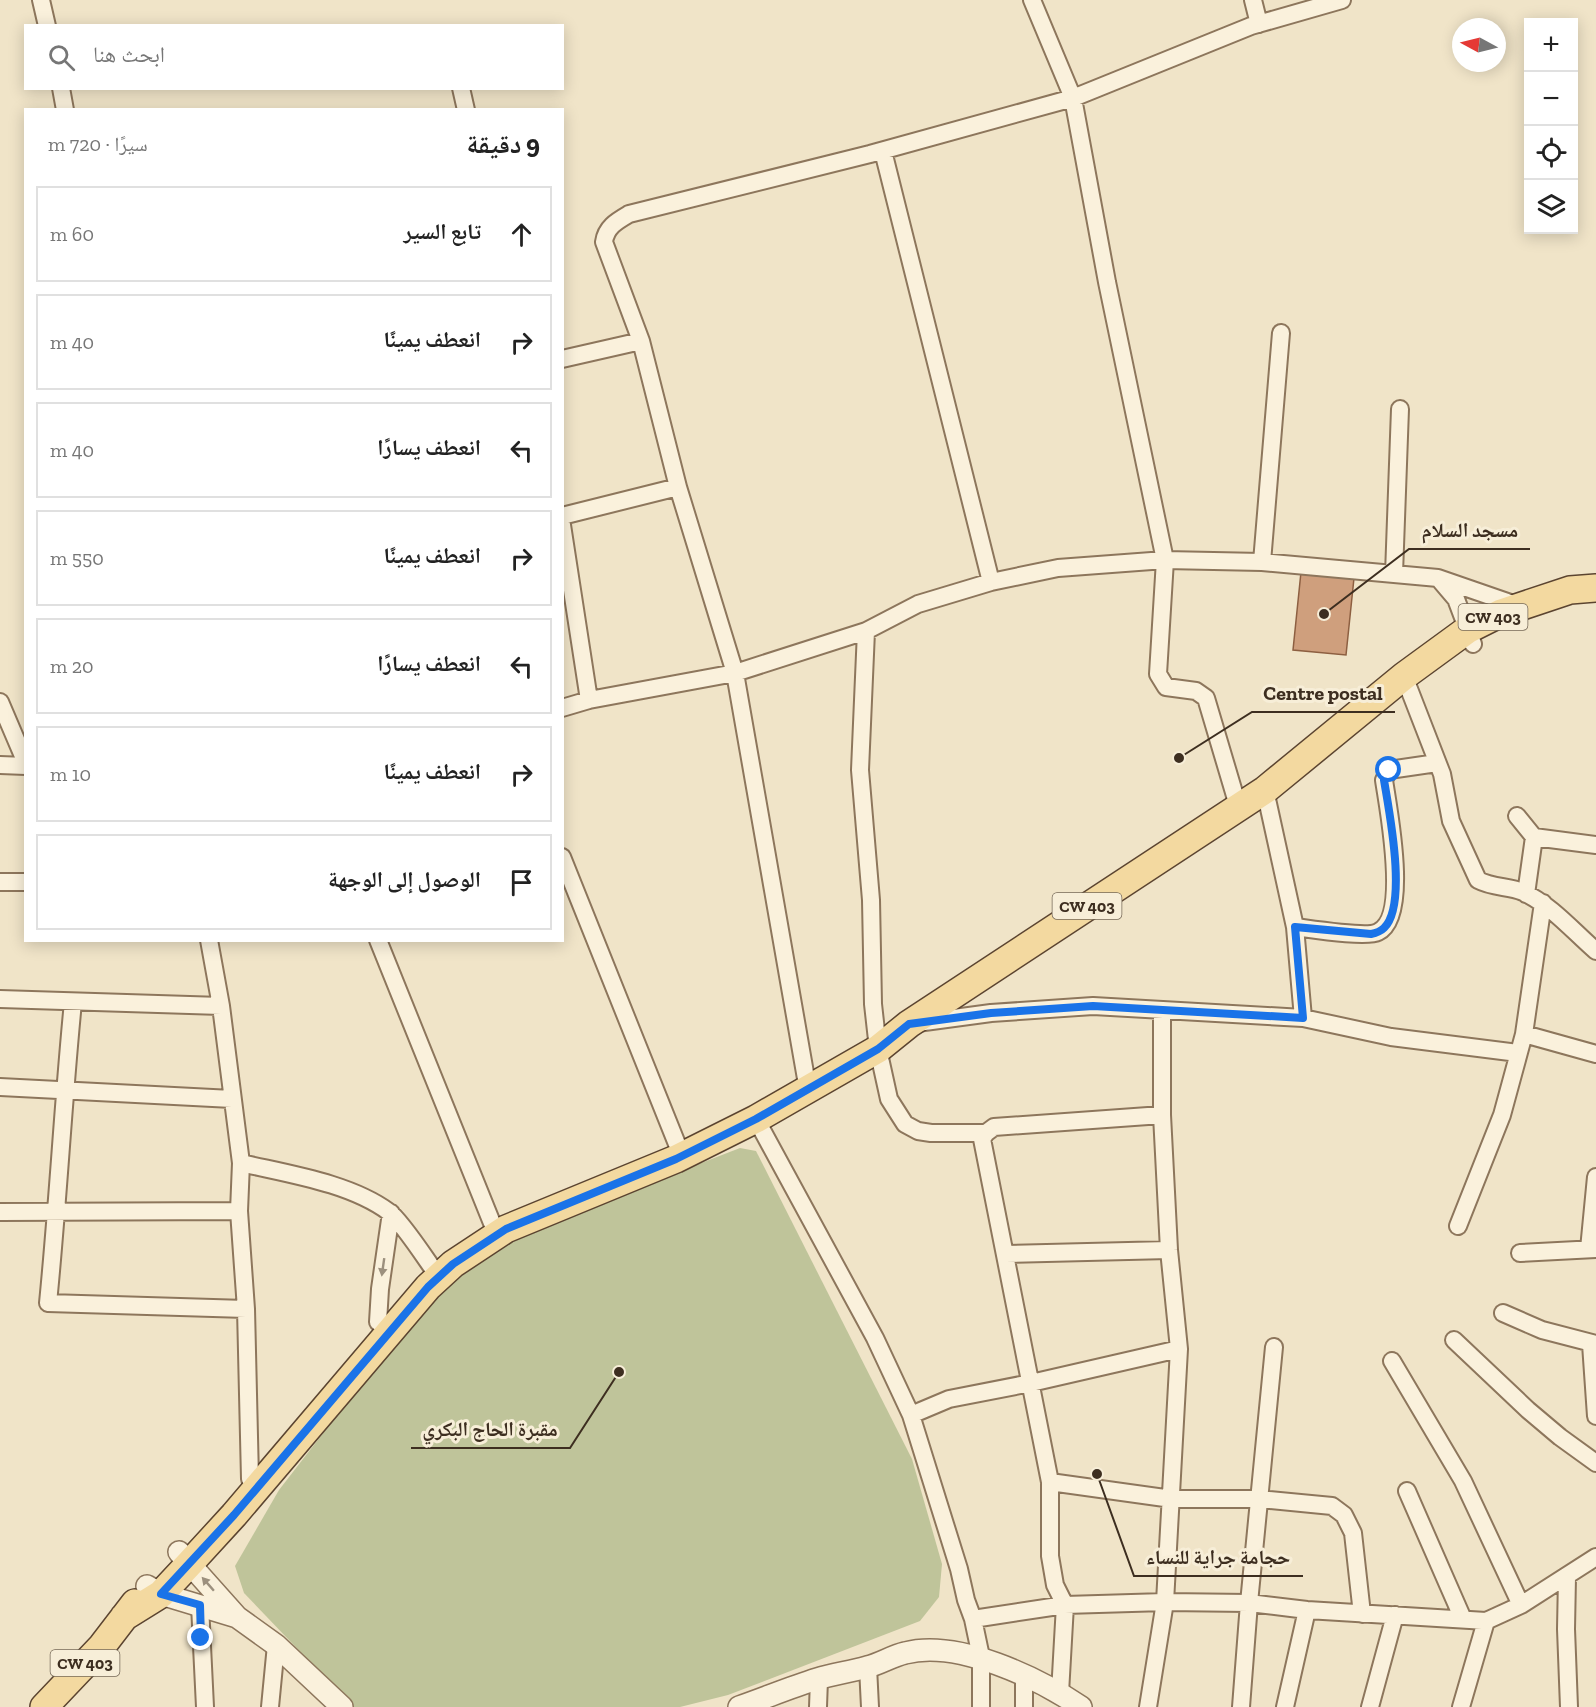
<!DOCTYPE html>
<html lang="ar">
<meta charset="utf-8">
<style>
body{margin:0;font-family:"Zilla Slab","Noto Naskh Arabic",serif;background:#f2f2f2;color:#222;direction:rtl}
.controls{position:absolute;right:18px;top:18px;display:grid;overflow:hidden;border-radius:0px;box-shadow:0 3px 15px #0003}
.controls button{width:54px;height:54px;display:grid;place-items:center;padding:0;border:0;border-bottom:2px solid #e0e0e0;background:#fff;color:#222;font:30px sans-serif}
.compass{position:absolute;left:1452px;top:18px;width:54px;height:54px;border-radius:50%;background:#fff;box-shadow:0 3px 15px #0003;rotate:277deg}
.stop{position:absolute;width:18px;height:18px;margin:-14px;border:4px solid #1a73e8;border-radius:50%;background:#fff}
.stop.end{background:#1a73e8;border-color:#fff;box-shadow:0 2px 6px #0008}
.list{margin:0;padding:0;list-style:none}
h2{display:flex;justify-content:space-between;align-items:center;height:78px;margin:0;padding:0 24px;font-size:26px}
h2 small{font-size:20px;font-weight:400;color:#767676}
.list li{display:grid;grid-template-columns:39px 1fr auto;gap:18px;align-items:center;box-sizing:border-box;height:96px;margin:0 12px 12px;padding:0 12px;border:2px solid #e0e0e0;border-radius:0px}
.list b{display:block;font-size:22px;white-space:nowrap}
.list em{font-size:20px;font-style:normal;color:#767676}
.icon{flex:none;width:33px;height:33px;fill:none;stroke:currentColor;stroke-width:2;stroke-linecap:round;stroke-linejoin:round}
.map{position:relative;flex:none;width:1596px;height:1707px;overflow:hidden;direction:ltr}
.search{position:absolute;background:#fff;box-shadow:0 3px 15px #0003;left:24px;top:24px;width:540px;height:66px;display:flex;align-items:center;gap:15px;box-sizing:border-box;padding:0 21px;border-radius:0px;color:#767676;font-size:22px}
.panel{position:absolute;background:#fff;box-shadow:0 3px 15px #0003;left:24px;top:108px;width:540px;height:834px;border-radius:0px;direction:rtl}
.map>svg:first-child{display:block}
.cemetery{fill:#bfc49a}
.building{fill:#cf9f7d;stroke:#8d5f41;stroke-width:1.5}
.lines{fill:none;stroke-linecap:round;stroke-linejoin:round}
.minor-casing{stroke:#8d765c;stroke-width:20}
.tertiary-casing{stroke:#8d765c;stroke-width:24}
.primary-casing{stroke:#5b4430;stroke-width:30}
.minor{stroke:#faf1dc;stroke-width:16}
.tertiary{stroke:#faf1dc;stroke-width:21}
.primary{stroke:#f3d9a0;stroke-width:27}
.oneway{fill:#9c907e}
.route{stroke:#1a73e8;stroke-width:8}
.labels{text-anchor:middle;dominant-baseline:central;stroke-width:6;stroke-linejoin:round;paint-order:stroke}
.shield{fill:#f7eed8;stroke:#756857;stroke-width:1.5}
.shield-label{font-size:16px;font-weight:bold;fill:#3d2e20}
.leader{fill:none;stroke:#3d2e20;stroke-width:2}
.callout-dot{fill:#3d2e20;stroke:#f7eed8;stroke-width:2}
.callout-label{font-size:20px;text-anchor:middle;font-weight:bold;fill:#3d2e20;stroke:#f7eed8;stroke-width:6;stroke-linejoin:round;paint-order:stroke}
</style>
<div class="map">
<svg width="1596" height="1707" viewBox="0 0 1596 1707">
<rect width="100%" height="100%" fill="#f0e4c8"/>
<!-- cemetery -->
<path class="cemetery" d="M740,1148L756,1151L912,1459L942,1564L939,1597L920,1621L728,1695L680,1707H353L244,1593L235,1566L279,1490L438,1285L498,1242Z"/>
<!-- building -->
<path class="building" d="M1301,572L1354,578L1346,655L1293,650Z"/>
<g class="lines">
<defs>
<path id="minor" d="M41,0L47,26
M1032,0L1073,98L1107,282L1165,560L1158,674L1166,687L1196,691L1206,698L1238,806
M1253,0L1259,24
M61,88L65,110
M461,88L466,110
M883,151L991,582
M562,359L641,341
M562,516L678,487
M562,525L589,700
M1262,562L1281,333
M1394,574L1400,409
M1439,579L1456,599L1473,644
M866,631L860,770L871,900L873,1004L878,1049L889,1099L905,1124L918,1131L931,1133H986
M1404,676L1442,774L1451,821L1478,880C1493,888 1509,886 1523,892C1551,905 1573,931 1596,951
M0,702L26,763
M562,708L589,700L735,673L866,631L918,604L991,582L1058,568L1165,560L1262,562L1438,578L1519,606
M0,765L26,766
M1265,790L1295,927L1303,1018
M1517,816L1534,837
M562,857L677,1144
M0,882H26
M1526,894L1534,837L1596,845
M1295,927C1311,929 1367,938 1378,932C1410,917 1388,808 1384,780L1389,770L1437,763
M209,940L221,1006L241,1163L239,1211L246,1309L250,1479
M378,940L492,1223
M0,999L221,1006
M73,1002C63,1103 58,1203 48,1303L246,1309
M917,1023L991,1013L1093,1006L1303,1018L1391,1037L1518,1053
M1524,1034L1596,1054
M0,1087L232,1099
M808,1090L735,673L678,487L641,341L604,242C606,227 617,221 629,214L870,154L1073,98L1251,26L1342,0
M756,1119L875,1338L911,1415L959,1569L966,1600L973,1619L981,1657V1707
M241,1163C288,1174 350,1183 389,1212C400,1220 422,1253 431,1266
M0,1212L239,1211
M1458,1226L1502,1115L1524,1034L1543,903
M1589,1249L1596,1177
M1520,1253L1596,1249
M1006,1254L1169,1250
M1503,1313L1542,1330L1596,1344
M378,1322L380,1289L391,1213
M1454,1340L1528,1410L1560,1437L1596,1463
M1591,1344L1596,1416
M1392,1361L1463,1481L1521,1605
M911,1415L949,1399L1031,1383L1179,1349
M1050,1482L1172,1499H1259L1332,1506L1344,1515L1353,1533L1362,1614
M1407,1491L1463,1619
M1567,1577L1566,1629L1569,1707
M200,1605L205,1707
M973,1619L1065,1605L1165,1602L1249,1603L1307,1610L1486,1621L1521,1605L1596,1557
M868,1667L870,1707
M1060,1693L1065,1605L1055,1585L1050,1556V1482L982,1139L986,1133L994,1127L1162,1115
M270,1707L276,1645
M818,1707L819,1679
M1024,1707V1677
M1148,1707L1165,1602L1179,1349L1169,1250L1162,1115V1010
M1241,1707L1249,1603L1274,1347
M1285,1707L1307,1610
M1370,1707L1395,1615
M1461,1707L1486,1621"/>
<path id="tertiary" d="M179,1552L237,1617L276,1645L342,1707
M147,1586L161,1594L237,1617
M739,1707C765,1698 791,1687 817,1679C833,1674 850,1672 867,1667C880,1664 892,1656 905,1653C958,1639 1038,1678 1081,1707"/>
<path id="primary" d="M124,1617L161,1594L190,1563L234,1515L428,1287L453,1264L506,1229L676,1159L756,1119L878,1049L909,1024L1265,790L1404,676L1467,630L1501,613L1570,590L1596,588
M44,1707L102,1646L135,1603"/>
</defs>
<!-- minor casing -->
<use href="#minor" class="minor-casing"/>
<!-- tertiary casing -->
<use href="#tertiary" class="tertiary-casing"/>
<!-- primary casing -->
<use href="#primary" class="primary-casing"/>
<!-- minor -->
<use href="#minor" class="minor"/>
<!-- tertiary -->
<use href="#tertiary" class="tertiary"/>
<!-- primary -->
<use href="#primary" class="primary"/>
</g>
<!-- one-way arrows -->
<defs><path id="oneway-solid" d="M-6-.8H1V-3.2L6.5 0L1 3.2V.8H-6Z" transform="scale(1.5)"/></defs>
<g class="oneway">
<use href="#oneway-solid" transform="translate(383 1267) rotate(98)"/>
<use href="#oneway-solid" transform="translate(208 1584) rotate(-131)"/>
</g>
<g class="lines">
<!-- route -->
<path class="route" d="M201,1638L200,1605L161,1594L234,1515L428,1287L453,1264L506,1229L676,1159L756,1119L878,1049L909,1024L991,1013L1093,1006L1303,1018L1295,927L1371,934C1376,933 1380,932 1384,928C1408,905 1389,811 1384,780L1389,770"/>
</g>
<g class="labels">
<!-- shield labels -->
<g class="shield">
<rect x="1458.5" y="604" width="69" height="26" rx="4.5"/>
<rect x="1052.5" y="893" width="69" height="26" rx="4.5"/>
<rect x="50.5" y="1650" width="69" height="26" rx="4.5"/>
</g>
<g class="shield-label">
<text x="1493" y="617">CW 403</text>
<text x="1087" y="906">CW 403</text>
<text x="85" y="1663">CW 403</text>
</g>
</g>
<!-- callouts -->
<path class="leader" d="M1324 614L1409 549H1530M1179 758L1252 712H1395M619 1372L570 1448H411M1097 1474L1134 1576H1303"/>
<g class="callout-dot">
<circle cx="1324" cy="614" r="6"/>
<circle cx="1179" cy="758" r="6"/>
<circle cx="619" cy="1372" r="6"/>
<circle cx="1097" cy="1474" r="6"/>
</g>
<g class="callout-label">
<text x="1470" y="537">مسجد السلام</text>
<text x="1323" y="700">Centre postal</text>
<text x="490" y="1436">مقبرة الحاج البكري</text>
<text x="1218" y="1564">حجامة جراية للنساء</text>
</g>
</svg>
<div class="controls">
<button>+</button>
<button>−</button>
<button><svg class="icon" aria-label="locate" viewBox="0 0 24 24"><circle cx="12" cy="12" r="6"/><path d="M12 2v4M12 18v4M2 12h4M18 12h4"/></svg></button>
<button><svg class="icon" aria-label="layers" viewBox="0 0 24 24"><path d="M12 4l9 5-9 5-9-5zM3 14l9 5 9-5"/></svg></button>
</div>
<svg class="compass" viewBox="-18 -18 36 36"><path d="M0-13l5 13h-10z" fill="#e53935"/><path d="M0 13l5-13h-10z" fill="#767676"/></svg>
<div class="stop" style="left:1389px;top:770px"></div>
<div class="stop end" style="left:201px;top:1638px"></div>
<div class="search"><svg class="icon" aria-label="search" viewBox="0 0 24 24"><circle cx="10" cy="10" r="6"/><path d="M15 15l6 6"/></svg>ابحث هنا</div>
<section class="panel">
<h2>9 دقيقة<small>سيرًا · 720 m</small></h2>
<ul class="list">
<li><svg class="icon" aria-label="ahead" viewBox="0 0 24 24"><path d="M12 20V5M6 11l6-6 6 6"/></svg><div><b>تابع السير</b></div><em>60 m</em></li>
<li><svg class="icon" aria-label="right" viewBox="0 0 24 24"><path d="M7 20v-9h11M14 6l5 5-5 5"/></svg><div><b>انعطف يمينًا</b></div><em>40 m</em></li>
<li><svg class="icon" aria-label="left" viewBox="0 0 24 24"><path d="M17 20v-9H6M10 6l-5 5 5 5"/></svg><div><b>انعطف يسارًا</b></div><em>40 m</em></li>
<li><svg class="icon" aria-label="right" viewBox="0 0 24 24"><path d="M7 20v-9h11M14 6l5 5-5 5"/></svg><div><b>انعطف يمينًا</b></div><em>550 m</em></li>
<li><svg class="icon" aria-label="left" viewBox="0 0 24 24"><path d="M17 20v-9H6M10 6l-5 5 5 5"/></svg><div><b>انعطف يسارًا</b></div><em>20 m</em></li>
<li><svg class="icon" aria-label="right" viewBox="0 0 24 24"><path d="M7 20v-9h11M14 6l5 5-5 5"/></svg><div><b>انعطف يمينًا</b></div><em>10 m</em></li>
<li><svg class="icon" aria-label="arrive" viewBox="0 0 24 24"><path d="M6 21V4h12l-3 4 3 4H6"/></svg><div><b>الوصول إلى الوجهة</b></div></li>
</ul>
</section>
</div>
